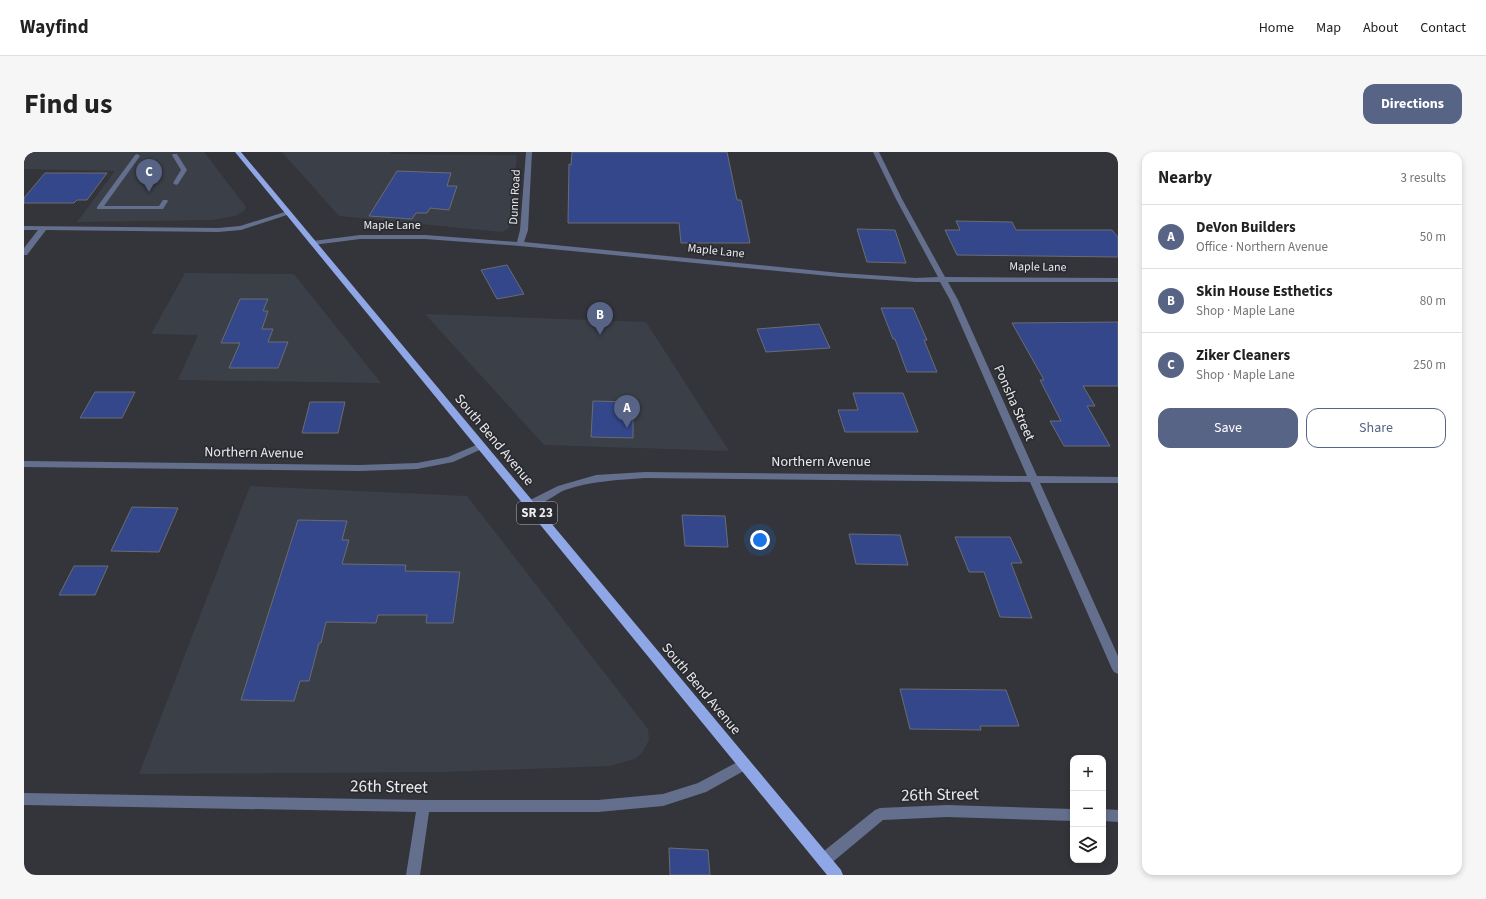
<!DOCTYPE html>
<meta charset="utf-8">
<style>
body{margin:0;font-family:"Source Sans 3",sans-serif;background:#f6f6f6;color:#222}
.controls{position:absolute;right:12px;bottom:12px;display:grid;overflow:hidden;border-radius:8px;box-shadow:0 2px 6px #0003}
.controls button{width:36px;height:36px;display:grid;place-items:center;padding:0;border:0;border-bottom:1px solid #e0e0e0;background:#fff;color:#222;font:20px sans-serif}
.you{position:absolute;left:736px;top:388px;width:14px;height:14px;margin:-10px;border:3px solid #fff;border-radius:50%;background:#1a73e8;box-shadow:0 0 0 6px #1a73e833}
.badge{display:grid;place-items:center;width:26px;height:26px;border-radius:50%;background:#586485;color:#fff;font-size:13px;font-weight:700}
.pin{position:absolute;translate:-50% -33px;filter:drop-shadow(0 1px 2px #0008)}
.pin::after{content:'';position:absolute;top:21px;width:14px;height:12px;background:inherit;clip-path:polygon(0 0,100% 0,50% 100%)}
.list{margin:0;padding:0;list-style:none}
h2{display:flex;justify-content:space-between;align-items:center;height:52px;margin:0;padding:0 16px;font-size:17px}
h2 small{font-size:13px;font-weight:400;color:#767676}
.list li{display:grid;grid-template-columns:26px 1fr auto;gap:12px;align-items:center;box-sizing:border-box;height:64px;padding:0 16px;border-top:1px solid #e0e0e0}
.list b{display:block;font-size:15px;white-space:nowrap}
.list p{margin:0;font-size:13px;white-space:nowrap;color:#767676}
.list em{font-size:13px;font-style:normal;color:#767676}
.actions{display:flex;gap:8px;padding:12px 16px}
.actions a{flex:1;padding:9px 0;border:1px solid #586485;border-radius:12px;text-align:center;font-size:14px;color:#586485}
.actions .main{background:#586485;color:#fff}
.icon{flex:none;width:22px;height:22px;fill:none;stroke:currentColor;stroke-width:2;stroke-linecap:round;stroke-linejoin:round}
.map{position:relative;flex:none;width:1094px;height:723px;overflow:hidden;border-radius:12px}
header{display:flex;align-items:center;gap:24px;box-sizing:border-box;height:56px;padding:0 20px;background:#fff;border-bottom:1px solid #e0e0e0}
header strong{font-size:19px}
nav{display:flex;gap:22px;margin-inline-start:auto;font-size:14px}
.intro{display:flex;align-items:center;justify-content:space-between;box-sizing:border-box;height:96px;padding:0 24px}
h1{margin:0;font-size:28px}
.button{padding:10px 18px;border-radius:12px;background:#586485;color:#fff;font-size:14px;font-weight:700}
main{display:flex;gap:24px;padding:0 24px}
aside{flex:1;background:#fff;border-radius:12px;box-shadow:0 2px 6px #0003}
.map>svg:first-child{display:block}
.built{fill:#3b3f48}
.building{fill:#34478a;stroke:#6a6c71}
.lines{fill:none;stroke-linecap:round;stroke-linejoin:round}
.lane{fill:#646f8e;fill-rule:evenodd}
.street{fill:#646f8e;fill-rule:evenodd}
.primary{fill:#90a7e7;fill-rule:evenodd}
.labels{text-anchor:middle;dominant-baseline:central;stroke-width:3.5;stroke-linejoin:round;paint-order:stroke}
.far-street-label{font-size:12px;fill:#eaebef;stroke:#2a2b30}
.shield{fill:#2a2b30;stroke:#b0b1b6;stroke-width:1}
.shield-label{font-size:13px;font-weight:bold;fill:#eaebef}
.street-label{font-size:14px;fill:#eaebef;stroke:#2a2b30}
.near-street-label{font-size:17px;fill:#eaebef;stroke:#2a2b30}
</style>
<header>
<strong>Wayfind</strong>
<nav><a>Home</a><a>Map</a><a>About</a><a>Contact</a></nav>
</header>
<div class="intro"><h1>Find us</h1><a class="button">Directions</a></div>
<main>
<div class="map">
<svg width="1094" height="723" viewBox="0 0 1094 723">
<rect width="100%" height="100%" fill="#34353a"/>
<!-- built -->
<path class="built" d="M0,0H180L222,55L220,59L211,64L188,68L53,70L91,19L0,17Z
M258,0H367V2L493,3L485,76L478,80L315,64Z
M161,121L270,122L357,231L154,228L174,183L127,182Z
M401,162L622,170L705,299L520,293Z
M226,334L443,344L624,577L625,588L618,601L611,607L585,614L418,620L115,622Z"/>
<!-- building -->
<path class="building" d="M548,0H703L713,48H717L726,91H657L655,71H544L545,12L547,13Z
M373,19L427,21L423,34H433L425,58L406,56L403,61H392L388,67L345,64Z
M21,21H83L63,48H53L50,51H0V46Z
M932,69L988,70L992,78H1088L1094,85V105L933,103L921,78H936Z
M833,77L871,78L882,111L843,110Z
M483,113L500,142L473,147L457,118Z
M216,147H244L239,159H244L238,177H249L244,190H264L254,216H205L216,191H197Z
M857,156H889L903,188H900L913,220H883L871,187H869Z
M1094,170V234H1059L1071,254H1063L1086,294H1040L1026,269H1037L1016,228H1020L988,171Z
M795,172L806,196L742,200L733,177Z
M71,240H111L98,266H56Z
M829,241H879L894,280H821L814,258H834Z
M569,249L609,250V286L567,285Z
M286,250H321L314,281H278Z
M108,355L154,356L135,400L87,399Z
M658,363L701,364L704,395L661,394Z
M274,368L323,369L318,388H325L318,412L382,413L381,419L436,420L429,471H402L403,463H354L352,471L302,470L297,491H295L285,529H276L270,549L217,548Z
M825,382L876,383L884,413L832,412Z
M931,385H986L998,411H987L1008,466L976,465L960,420H945Z
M50,414H84L71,443H35Z
M876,537L982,538L995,574H956L957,578L886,577Z
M645,696L684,698L686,723H646Z"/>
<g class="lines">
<!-- lane -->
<path class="lane" d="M113,2L116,4L80,54H135L139,48H143L144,49L139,57H73V55L111,3Z
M149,2H153L163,18L154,32L152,33L149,31L157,18L148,3Z"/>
<!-- street -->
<path class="street" d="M502,0H508L504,78L500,90L816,121L892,126L914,125L872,47L849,0H855L878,47L921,125L1094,126V130H924L934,148L1013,324L1094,325V331H1016L1094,504V522L1090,520L1088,517L1006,330L621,326C594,328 567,329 541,338C531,342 512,358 502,356L501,353L502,350L534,334L572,323L621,320L1003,324L926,148L916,130H892L816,125L496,94L401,87H336L289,93L285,91L289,89L336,83H401L493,90L496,78Z
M264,59L267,61L266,62L217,78L194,80L22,78L3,103H0V96L14,78H0V74L194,76L216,74Z
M457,291L462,294L460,296L429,310L393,317L336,319L0,315V309L336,313L393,311L424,305Z
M721,606L725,608L727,612L725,616L682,640L639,654L574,660H405L396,723H382L392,660L0,653V641L399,648H574L639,642L674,631Z
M923,653L1049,657V669L923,665L859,668L805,713L800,715L795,713L793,708L795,703L851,658L856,656Z
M1079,657L1094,658V670L1079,669Z"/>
<!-- primary -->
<path class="primary" d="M211,0H217L817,718L819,723H803Z"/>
</g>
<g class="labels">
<!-- far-street labels -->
<g class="far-street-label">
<text transform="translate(491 45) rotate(-87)">Dunn Road</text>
<text x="368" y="73">Maple Lane</text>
<text transform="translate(692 99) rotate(6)">Maple Lane</text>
<text transform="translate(1014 115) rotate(1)">Maple Lane</text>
</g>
<!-- shield labels -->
<rect class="shield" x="493" y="350" width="40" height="22" rx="3"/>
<g class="shield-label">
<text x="513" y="361">SR 23</text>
</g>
<!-- street labels -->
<g class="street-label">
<text transform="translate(990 251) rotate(66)">Ponsha Street</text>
<text transform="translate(470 288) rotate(50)">South Bend Avenue</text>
<text transform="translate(230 301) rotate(1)">Northern Avenue</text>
<text x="797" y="310">Northern Avenue</text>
<text transform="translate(677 537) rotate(50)">South Bend Avenue</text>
</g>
<!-- near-street labels -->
<g class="near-street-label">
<text transform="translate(365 635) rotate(1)">26th Street</text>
<text transform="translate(916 643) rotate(-1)">26th Street</text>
</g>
</g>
</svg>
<div class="controls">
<button>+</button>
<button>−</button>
<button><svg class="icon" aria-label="layers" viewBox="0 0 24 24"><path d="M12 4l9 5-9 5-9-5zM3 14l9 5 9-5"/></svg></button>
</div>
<div class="you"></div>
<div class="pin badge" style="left:603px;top:276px">A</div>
<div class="pin badge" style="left:576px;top:183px">B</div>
<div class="pin badge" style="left:125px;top:40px">C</div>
</div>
<aside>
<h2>Nearby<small>3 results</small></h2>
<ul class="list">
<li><span class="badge">A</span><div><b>DeVon Builders</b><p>Office · Northern Avenue</p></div><em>50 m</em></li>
<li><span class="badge">B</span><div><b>Skin House Esthetics</b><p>Shop · Maple Lane</p></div><em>80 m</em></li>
<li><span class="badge">C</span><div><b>Ziker Cleaners</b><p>Shop · Maple Lane</p></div><em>250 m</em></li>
</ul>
<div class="actions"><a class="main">Save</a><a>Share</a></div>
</aside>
</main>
